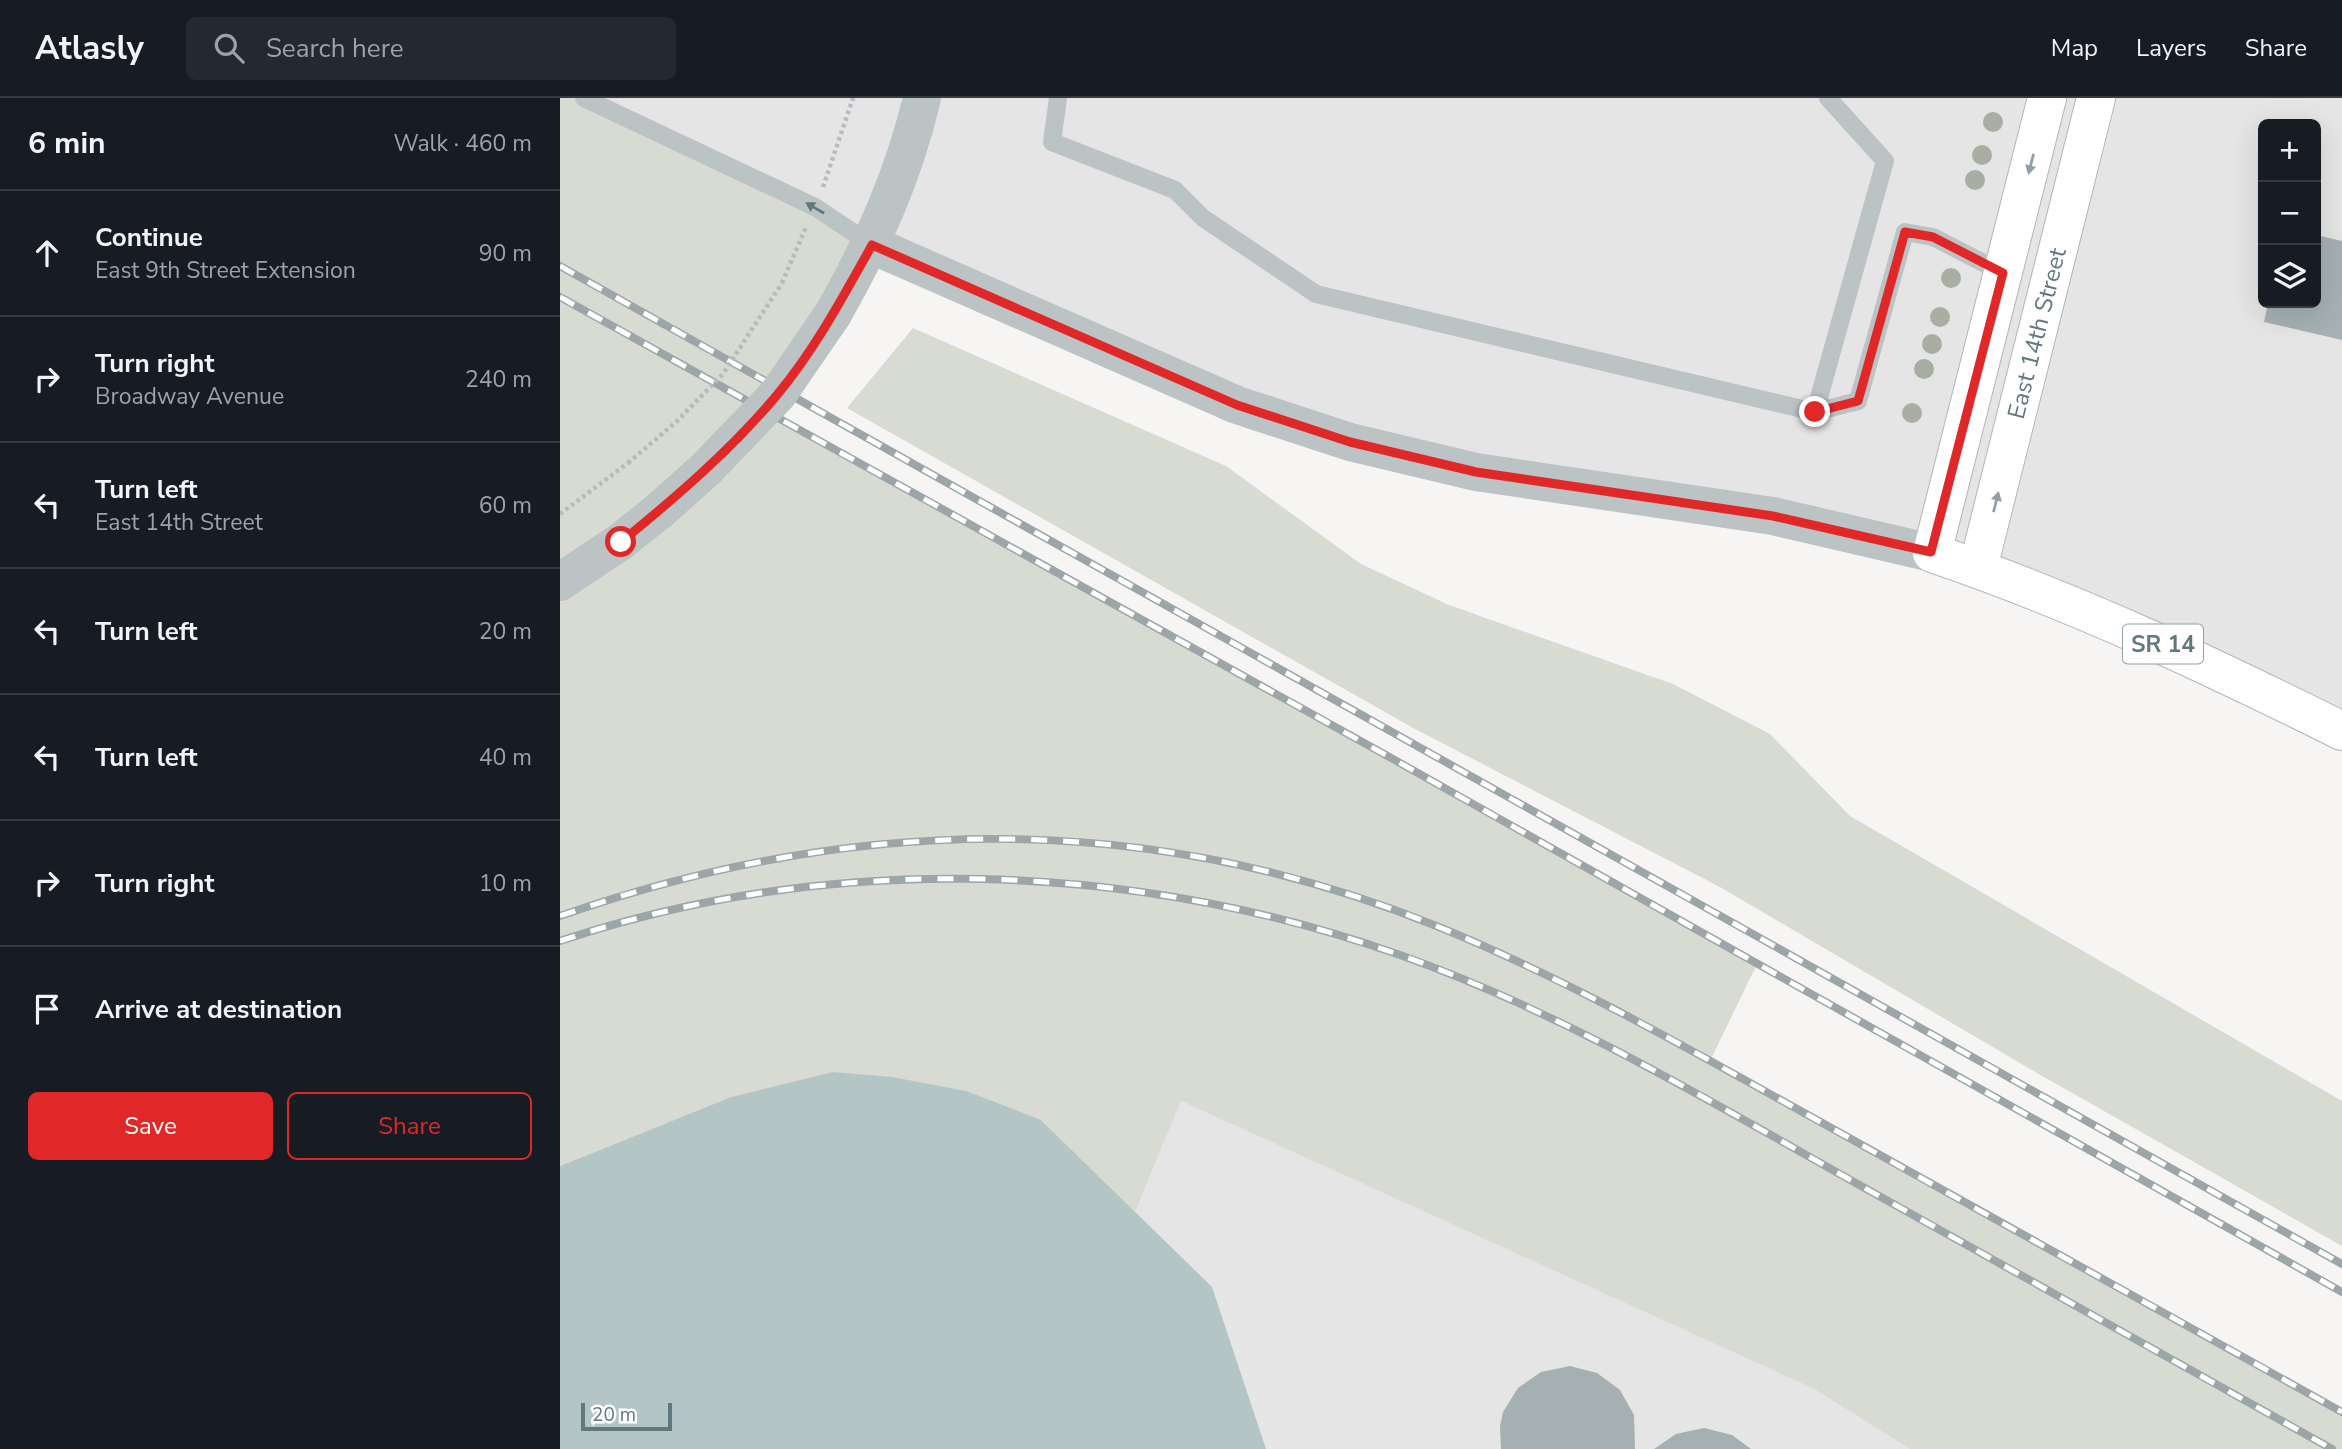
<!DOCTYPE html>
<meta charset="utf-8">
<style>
body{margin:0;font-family:"Nunito Sans",sans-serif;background:#242831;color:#f1f3f6}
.controls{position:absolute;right:21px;top:21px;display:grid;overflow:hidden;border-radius:10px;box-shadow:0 7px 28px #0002}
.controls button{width:63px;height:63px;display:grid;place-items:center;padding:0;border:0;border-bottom:2px solid #363941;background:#171b24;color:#f1f3f6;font:35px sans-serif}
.scale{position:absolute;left:21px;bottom:18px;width:91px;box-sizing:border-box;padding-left:7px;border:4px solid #61787d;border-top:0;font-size:19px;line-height:24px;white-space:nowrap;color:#61787d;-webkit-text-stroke:5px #fff;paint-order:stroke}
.stop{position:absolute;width:21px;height:21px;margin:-16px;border:5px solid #e12828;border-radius:50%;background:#fff}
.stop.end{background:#e12828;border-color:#fff;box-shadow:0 2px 7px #0008}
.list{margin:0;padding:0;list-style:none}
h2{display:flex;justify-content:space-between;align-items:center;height:91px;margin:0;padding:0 28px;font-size:30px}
h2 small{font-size:23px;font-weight:400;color:#9ea1a6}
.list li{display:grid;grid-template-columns:46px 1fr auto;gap:21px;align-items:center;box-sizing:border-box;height:126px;padding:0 28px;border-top:2px solid #363941}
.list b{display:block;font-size:26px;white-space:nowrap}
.list p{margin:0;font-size:23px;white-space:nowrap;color:#9ea1a6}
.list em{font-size:23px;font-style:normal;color:#9ea1a6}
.actions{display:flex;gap:14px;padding:21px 28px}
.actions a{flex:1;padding:16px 0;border:2px solid #e12828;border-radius:10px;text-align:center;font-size:24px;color:#e12828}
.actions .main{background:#e12828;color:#fff}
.icon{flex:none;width:38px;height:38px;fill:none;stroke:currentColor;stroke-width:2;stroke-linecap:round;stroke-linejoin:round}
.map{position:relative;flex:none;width:1782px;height:1351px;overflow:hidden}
header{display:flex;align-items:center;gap:42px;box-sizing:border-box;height:98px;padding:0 35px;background:#171b24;border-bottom:2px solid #363941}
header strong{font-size:33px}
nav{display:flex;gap:38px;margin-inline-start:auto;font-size:24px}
.search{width:490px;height:63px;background:#242831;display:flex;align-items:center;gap:18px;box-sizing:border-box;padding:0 24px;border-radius:10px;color:#9ea1a6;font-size:26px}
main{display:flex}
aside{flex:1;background:#171b24}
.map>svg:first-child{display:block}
.built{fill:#e4e5e4;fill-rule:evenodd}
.green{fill:#d7dbd2}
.water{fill:#b4c5c6}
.building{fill:#a4b0b2}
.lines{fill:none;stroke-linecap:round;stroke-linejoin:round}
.primary-casing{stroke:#b0b7b9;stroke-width:40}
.path{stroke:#b7bbbd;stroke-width:4.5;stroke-dasharray:3.5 3.5;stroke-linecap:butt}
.service{stroke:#bcc3c5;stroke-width:18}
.tertiary{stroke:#bcc3c5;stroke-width:38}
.primary{stroke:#fff;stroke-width:38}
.rail-casing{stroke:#9ca6a9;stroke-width:8}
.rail{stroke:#fff;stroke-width:5;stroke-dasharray:16;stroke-linecap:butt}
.path-bridge{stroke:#b7bbbd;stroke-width:4.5;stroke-dasharray:3.5 3.5;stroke-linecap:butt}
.tertiary-bridge{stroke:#bcc3c5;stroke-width:38}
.tree{fill:#a8afa2}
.oneway{fill:#90a0a4}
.oneway2{fill:#61787d}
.route{stroke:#e12828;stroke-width:9}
.labels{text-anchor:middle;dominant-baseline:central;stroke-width:7;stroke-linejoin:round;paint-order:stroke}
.shield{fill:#fff;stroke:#90a0a4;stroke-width:2}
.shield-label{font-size:23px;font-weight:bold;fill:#61787d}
.street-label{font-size:24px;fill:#61787d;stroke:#fff}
</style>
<header>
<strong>Atlasly</strong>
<div class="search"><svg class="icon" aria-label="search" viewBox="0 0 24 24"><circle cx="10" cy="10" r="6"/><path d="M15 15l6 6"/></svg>Search here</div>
<nav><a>Map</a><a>Layers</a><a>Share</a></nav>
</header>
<main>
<aside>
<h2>6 min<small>Walk · 460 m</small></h2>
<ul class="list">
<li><svg class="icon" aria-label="ahead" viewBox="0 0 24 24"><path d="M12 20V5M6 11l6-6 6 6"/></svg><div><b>Continue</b><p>East 9th Street Extension</p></div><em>90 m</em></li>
<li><svg class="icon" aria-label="right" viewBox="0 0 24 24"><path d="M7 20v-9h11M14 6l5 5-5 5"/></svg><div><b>Turn right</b><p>Broadway Avenue</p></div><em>240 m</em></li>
<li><svg class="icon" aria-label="left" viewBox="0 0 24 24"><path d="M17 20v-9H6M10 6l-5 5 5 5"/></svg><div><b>Turn left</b><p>East 14th Street</p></div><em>60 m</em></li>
<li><svg class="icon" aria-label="left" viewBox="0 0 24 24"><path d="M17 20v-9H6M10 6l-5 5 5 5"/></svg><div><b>Turn left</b></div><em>20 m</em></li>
<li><svg class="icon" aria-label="left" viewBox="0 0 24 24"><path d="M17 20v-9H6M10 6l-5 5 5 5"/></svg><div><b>Turn left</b></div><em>40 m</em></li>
<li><svg class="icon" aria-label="right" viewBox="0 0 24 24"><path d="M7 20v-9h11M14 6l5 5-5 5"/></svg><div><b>Turn right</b></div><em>10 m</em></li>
<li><svg class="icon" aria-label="arrive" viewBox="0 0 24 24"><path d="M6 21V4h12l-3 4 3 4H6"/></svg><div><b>Arrive at destination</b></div></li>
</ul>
<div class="actions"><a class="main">Save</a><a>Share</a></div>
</aside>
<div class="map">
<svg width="1782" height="1351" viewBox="0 0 1782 1351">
<rect width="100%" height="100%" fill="#f6f5f3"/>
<!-- built -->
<path class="built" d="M24,0H1782V633L1489,496L677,307ZM1703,26H1756V205H1703Z
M621,1003L1254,1291L1350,1351H509L575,1114Z"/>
<!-- green -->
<path class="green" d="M0,0H24L312,147L213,317L1197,866L1150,963L1782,1314V1351H1350L1254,1291L621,1003L575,1114L481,1022L272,974L171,999L0,1068Z
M353,230L666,368L801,466L889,507L1113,586L1210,636L1290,718L1782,1003V1148L1477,975L1160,789L855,631L287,310Z"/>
<!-- water -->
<path class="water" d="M272,974L332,979L406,993L481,1022L652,1189L706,1351H0V1068L171,999Z"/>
<!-- building -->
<path class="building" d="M1756,137L1782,143V242L1704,224L1708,205H1756Z
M1010,1268L1037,1275L1060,1292L1074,1317L1075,1351H941L940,1328L943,1314L958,1290L981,1274Z
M1144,1330L1172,1337L1191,1351H1094L1116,1336Z"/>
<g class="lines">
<defs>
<g id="primary">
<path d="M1487,0L1372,455C1514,503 1647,566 1782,633"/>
<path id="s1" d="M1418,470L1536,0"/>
</g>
</defs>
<!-- primary casing -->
<use href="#primary" class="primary-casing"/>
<!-- path -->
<path class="path" d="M263,89L293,0
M222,185L246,129
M0,416L68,365"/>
<!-- service -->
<path class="service" d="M24,0L255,109L312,147
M498,0L492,44L615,92L643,120L756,196L1255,314L1298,303L1345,134L1373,139L1443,175
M1255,314L1325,63L1268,0"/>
<!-- tertiary -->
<path class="tertiary" d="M312,147L677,307L790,344L916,374L1213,418L1372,455
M273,216C313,145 343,80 362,0
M0,484L60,444L99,413"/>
<!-- primary -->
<use href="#primary" class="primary"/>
<defs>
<path id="rail" d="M0,168L1782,1166
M0,199L824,656L1782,1194
M0,818C293,716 589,711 879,829C1014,884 1139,957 1266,1027C1438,1123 1610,1218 1782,1314
M0,843C270,753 573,763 840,857C1002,914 1153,1005 1303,1089C1459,1176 1616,1264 1772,1351"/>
</defs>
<!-- rail casing -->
<use href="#rail" class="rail-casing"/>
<!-- rail -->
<use href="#rail" class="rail"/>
<!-- path-bridge -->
<path class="path-bridge" d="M68,365L116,324L163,276L222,185"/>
<!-- tertiary-bridge -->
<path class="tertiary-bridge" d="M99,413L146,371L218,296L273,216"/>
</g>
<!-- trees -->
<g class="tree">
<circle cx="1433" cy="24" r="10"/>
<circle cx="1422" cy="57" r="10"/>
<circle cx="1415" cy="82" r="10"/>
<circle cx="1391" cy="180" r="10"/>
<circle cx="1380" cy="219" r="10"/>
<circle cx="1372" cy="246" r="10"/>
<circle cx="1364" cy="271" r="10"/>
<circle cx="1352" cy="315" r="10"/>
</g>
<!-- one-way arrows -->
<defs><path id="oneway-solid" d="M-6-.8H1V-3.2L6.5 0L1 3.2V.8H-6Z" transform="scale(1.75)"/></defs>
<g class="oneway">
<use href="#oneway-solid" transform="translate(1471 66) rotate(104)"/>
<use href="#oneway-solid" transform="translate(1436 404) rotate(-76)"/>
</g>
<use class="oneway2" href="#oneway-solid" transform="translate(255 110) rotate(-150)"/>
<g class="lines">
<!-- route -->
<path class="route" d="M61,444C116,399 171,352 217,297C255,251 283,199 312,147L677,307L790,344L916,374L1213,418L1371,454L1443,175L1373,139L1345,134L1298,303L1255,314"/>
</g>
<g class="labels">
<!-- shield labels -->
<rect class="shield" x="1563" y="526.5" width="80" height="39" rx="5"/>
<g class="shield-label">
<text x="1603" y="546">SR 14</text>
</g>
<!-- street labels -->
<g class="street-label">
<text stroke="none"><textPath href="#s1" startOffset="242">East 14th Street</textPath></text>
</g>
</g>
</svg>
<div class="controls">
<button>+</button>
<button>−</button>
<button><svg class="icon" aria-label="layers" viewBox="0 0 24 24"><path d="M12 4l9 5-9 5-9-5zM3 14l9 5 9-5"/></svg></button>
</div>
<div class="scale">20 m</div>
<div class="stop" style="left:61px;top:444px"></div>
<div class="stop end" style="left:1255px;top:314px"></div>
</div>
</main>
